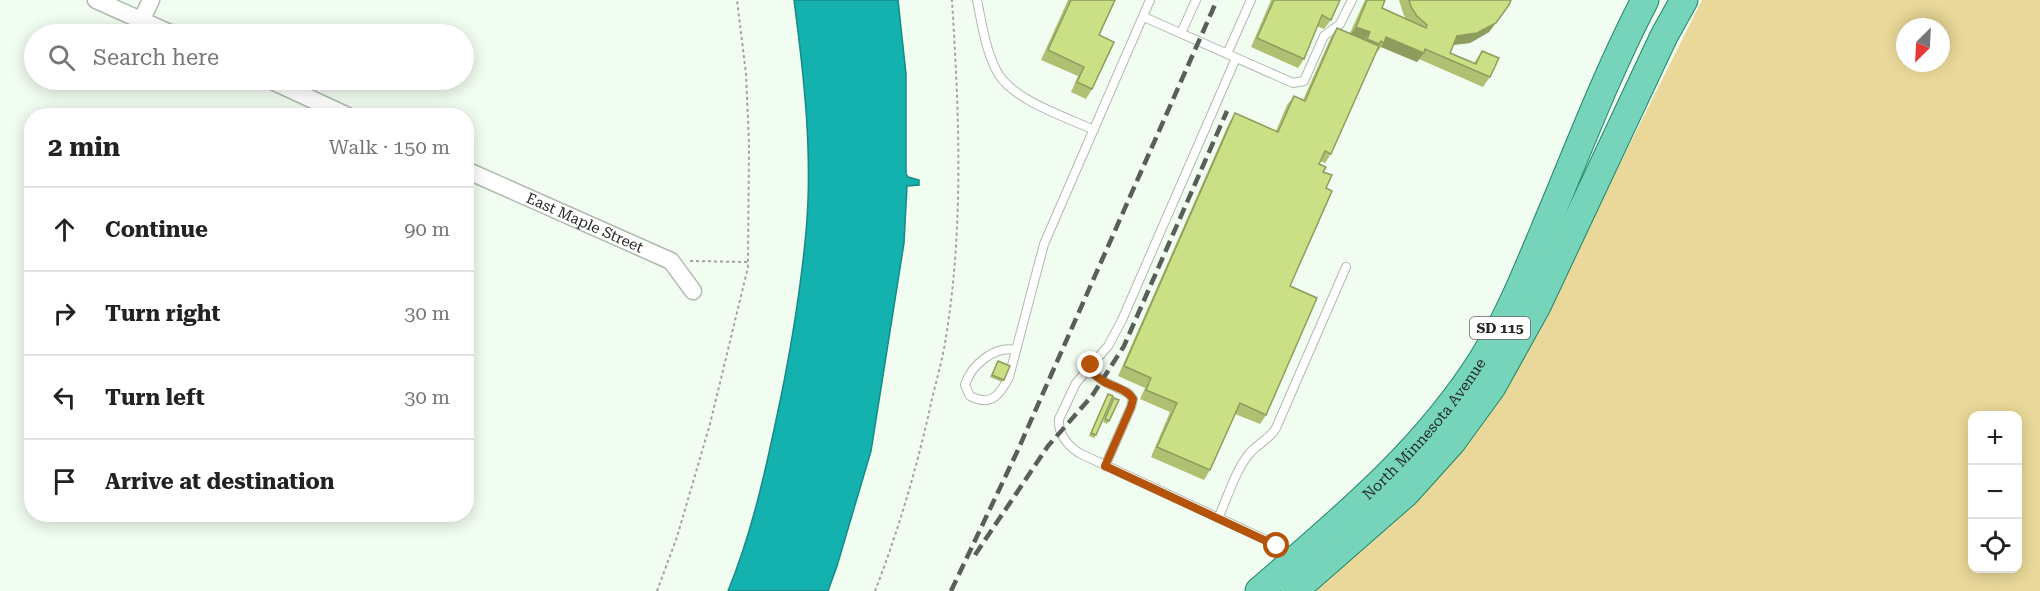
<!DOCTYPE html>
<meta charset="utf-8">
<style>
body{margin:0;font-family:"Roboto Serif",serif;background:#f2f2f2;color:#222}
.controls{position:absolute;right:18px;bottom:18px;display:grid;overflow:hidden;border-radius:12px;box-shadow:0 3px 15px #0003}
.controls button{width:54px;height:54px;display:grid;place-items:center;padding:0;border:0;border-bottom:2px solid #e0e0e0;background:#fff;color:#222;font:30px sans-serif}
.compass{position:absolute;left:1896px;top:18px;width:54px;height:54px;border-radius:50%;background:#fff;box-shadow:0 3px 15px #0003;rotate:204deg}
.stop{position:absolute;width:18px;height:18px;margin:-14px;border:4px solid #b45309;border-radius:50%;background:#fff}
.stop.end{background:#b45309;border-color:#fff;box-shadow:0 2px 6px #0008}
.list{margin:0;padding:0;list-style:none}
h2{display:flex;justify-content:space-between;align-items:center;height:78px;margin:0;padding:0 24px;font-size:26px}
h2 small{font-size:20px;font-weight:400;color:#767676}
.list li{display:grid;grid-template-columns:39px 1fr auto;gap:18px;align-items:center;box-sizing:border-box;height:84px;padding:0 24px;border-top:2px solid #e0e0e0}
.list b{display:block;font-size:22px;white-space:nowrap}
.list em{font-size:20px;font-style:normal;color:#767676}
.icon{flex:none;width:33px;height:33px;fill:none;stroke:currentColor;stroke-width:2;stroke-linecap:round;stroke-linejoin:round}
.map{position:relative;flex:none;width:2040px;height:591px;overflow:hidden}
.search{position:absolute;background:#fff;box-shadow:0 3px 15px #0003;left:24px;top:24px;width:450px;height:66px;display:flex;align-items:center;gap:15px;box-sizing:border-box;padding:0 21px;border-radius:33px;color:#767676;font-size:22px}
.panel{position:absolute;background:#fff;box-shadow:0 3px 15px #0003;left:24px;top:108px;width:450px;height:414px;border-radius:24px}
.map>svg:first-child{display:block}
.green{fill:#e9d899;fill-rule:evenodd}
.water{fill:#13b2af;stroke:#188986;stroke-width:1.5}
.lines{fill:none;stroke-linecap:round;stroke-linejoin:round}
.service-casing{stroke:#b0baaf;stroke-width:10}
.minor-casing{stroke:#b0baaf;stroke-width:19}
.primary-casing{stroke:#1e8568;stroke-width:29}
.path{stroke:#9da59d;stroke-width:2;stroke-dasharray:3 3;stroke-linecap:butt}
.service{stroke:#fff;stroke-width:8}
.minor{stroke:#fff;stroke-width:16}
.primary{stroke:#76d4ba;stroke-width:27}
.rail{stroke:#585e58;stroke-width:4.5;stroke-dasharray:12 6;stroke-linecap:butt}
.wall{fill:#afc072}
.shaded-wall{fill:#8e9c5d}
.building{fill:#cbdf85;stroke:#8e9c5d;stroke-width:1.5}
.route{stroke:#b45309;stroke-width:8}
.labels{text-anchor:middle;dominant-baseline:central;stroke-width:5;stroke-linejoin:round;paint-order:stroke}
.shield{fill:#fff;stroke:#666966;stroke-width:1.5}
.shield-label{font-size:14px;font-weight:bold;fill:#252925}
.street-label{font-size:15px;fill:#252925;stroke:#fff}
</style>
<div class="map">
<svg width="2040" height="591" viewBox="0 0 2040 591">
<rect width="100%" height="100%" fill="#f2fdf1"/>
<!-- green -->
<path class="green" d="M1702,0H2040V591H1309L1547,309ZM1905,27H1941V63H1905ZM1972,416H2018V568H1972Z"/>
<!-- water -->
<path class="water" d="M794,0H898L906,74V174L908,177L919,180V185L907,186L904,243L871,451L837,566L828,591H728C750,537 763,482 775,425C789,361 800,296 806,232C813,155 804,76 794,0Z"/>
<g class="lines">
<defs>
<path id="service" d="M977,0C982,24 986,54 999,75C1016,101 1066,117 1094,130
M1144,17L1293,83L1304,81L1324,36L1340,24L1352,0
M1181,33L1196,0
M1227,54L1251,0
M1236,58L1122,320L1108,346L1076,383L1059,419C1058,434 1067,445 1079,453L1264,539L1284,550L1291,559
M1016,350C995,345 971,365 965,385L970,396C991,407 1000,395 1009,377L1044,244L1150,0
M1088,369L1103,381L1128,393L1133,399L1131,407L1105,466
M1218,518C1228,497 1235,471 1249,454C1257,444 1269,440 1276,428L1346,267"/>
<g id="minor">
<path d="M96,0L172,34"/>
<path d="M141,21L151,0"/>
<path d="M270,80L348,116"/>
<path id="s1" d="M466,170L671,261L693,291"/>
</g>
<g id="primary">
<path id="s2" d="M1259,591C1341,520 1424,452 1482,360C1507,320 1525,276 1543,233C1576,155 1606,75 1645,0"/>
<path d="M1294,591L1406,493L1452,442L1492,387L1537,306L1664,36L1684,0"/>
</g>
</defs>
<!-- service casing -->
<use href="#service" class="service-casing"/>
<!-- minor casing -->
<use href="#minor" class="minor-casing"/>
<!-- primary casing -->
<use href="#primary" class="primary-casing"/>
<!-- path -->
<path class="path" d="M690,261L747,262
M657,591L677,537L710,424L748,267L749,142L746,74L737,0
M875,591C899,529 918,464 932,399C937,378 943,357 946,337C964,225 959,112 952,0"/>
<!-- service -->
<use href="#service" class="service"/>
<!-- minor -->
<use href="#minor" class="minor"/>
<!-- primary -->
<use href="#primary" class="primary"/>
<!-- rail -->
<path class="rail" d="M975,555L1048,446L1092,396L1124,346L1227,111
M951,591L1017,452L1217,0"/>
</g>
<!-- wall -->
<path class="wall" d="M1068,0H1115L1099,35L1092,89L1086,99L1071,92L1078,76L1041,60Z
M1271,0H1340L1331,20L1324,29L1317,26L1304,59L1298,68L1251,47Z
M1365,0H1385L1382,8L1406,19L1404,16L1399,0H1511L1509,5L1489,32L1470,43L1454,45L1450,53L1474,63L1482,51L1490,77L1483,87L1419,59L1417,62L1381,47L1377,52H1376L1331,154L1325,163L1320,161L1319,164L1323,172L1326,188L1290,286L1266,415L1260,424L1235,414L1210,470L1204,480L1151,457L1170,412L1140,399L1145,388L1118,376L1229,123L1235,113L1276,131L1287,105L1294,96L1303,100L1331,37L1337,28L1350,33Z
M998,361L1004,380L1002,382L990,377Z
M1108,394L1096,435L1094,438L1089,436Z
M1114,398L1109,421L1107,424L1103,422Z"/>
<!-- shaded-wall -->
<path class="shaded-wall" d="M1509,5L1489,32L1470,43L1451,45L1457,36Z
M1356,27L1370,32L1363,42L1349,36Z
M1386,37L1424,53L1417,62L1381,47Z"/>
<!-- building -->
<path class="building" d="M1071,0H1115L1099,35L1114,42L1092,89L1077,82L1084,67L1048,50Z
M1274,0H1340L1331,20L1322,15L1304,59L1257,38Z
M1367,0H1385L1382,8L1426,28L1427,25L1417,16L1411,7L1409,0H1511L1509,5L1496,23L1477,33L1457,36L1450,53L1476,64L1482,51L1499,58L1490,77L1425,49L1424,53L1386,37L1384,43L1381,41L1379,44L1367,39L1370,32L1356,27Z
M1337,28L1379,46L1331,154L1325,151L1319,164L1326,167L1323,172L1332,175L1326,188L1332,191L1290,286L1317,298L1266,415L1240,403L1210,470L1157,447L1177,403L1146,390L1151,378L1124,366L1235,113L1278,132L1294,96L1305,101Z
M998,361L1010,366L1004,380L992,375Z
M1108,394L1113,396L1096,435L1091,433Z
M1114,398L1119,400L1109,421L1105,419Z"/>
<g class="lines">
<!-- route -->
<path class="route" d="M1091,365L1088,369C1093,373 1098,378 1103,381C1113,387 1127,389 1133,399L1131,407L1105,466L1277,546"/>
</g>
<g class="labels">
<!-- shield labels -->
<rect class="shield" x="1470" y="317" width="60" height="22" rx="4.5"/>
<g class="shield-label">
<text x="1500" y="328">SD 115</text>
</g>
<!-- street labels -->
<g class="street-label">
<text stroke="none"><textPath href="#s1" startOffset="130">East Maple Street</textPath></text>
<text stroke="none"><textPath href="#s2" startOffset="232">North Minnesota Avenue</textPath></text>
</g>
</g>
</svg>
<div class="controls">
<button>+</button>
<button>−</button>
<button><svg class="icon" aria-label="locate" viewBox="0 0 24 24"><circle cx="12" cy="12" r="6"/><path d="M12 2v4M12 18v4M2 12h4M18 12h4"/></svg></button>
</div>
<svg class="compass" viewBox="-18 -18 36 36"><path d="M0-13l5 13h-10z" fill="#e53935"/><path d="M0 13l5-13h-10z" fill="#767676"/></svg>
<div class="stop" style="left:1277px;top:546px"></div>
<div class="stop end" style="left:1091px;top:365px"></div>
<div class="search"><svg class="icon" aria-label="search" viewBox="0 0 24 24"><circle cx="10" cy="10" r="6"/><path d="M15 15l6 6"/></svg>Search here</div>
<section class="panel">
<h2>2 min<small>Walk · 150 m</small></h2>
<ul class="list">
<li><svg class="icon" aria-label="ahead" viewBox="0 0 24 24"><path d="M12 20V5M6 11l6-6 6 6"/></svg><div><b>Continue</b></div><em>90 m</em></li>
<li><svg class="icon" aria-label="right" viewBox="0 0 24 24"><path d="M7 20v-9h11M14 6l5 5-5 5"/></svg><div><b>Turn right</b></div><em>30 m</em></li>
<li><svg class="icon" aria-label="left" viewBox="0 0 24 24"><path d="M17 20v-9H6M10 6l-5 5 5 5"/></svg><div><b>Turn left</b></div><em>30 m</em></li>
<li><svg class="icon" aria-label="arrive" viewBox="0 0 24 24"><path d="M6 21V4h12l-3 4 3 4H6"/></svg><div><b>Arrive at destination</b></div></li>
</ul>
</section>
</div>
